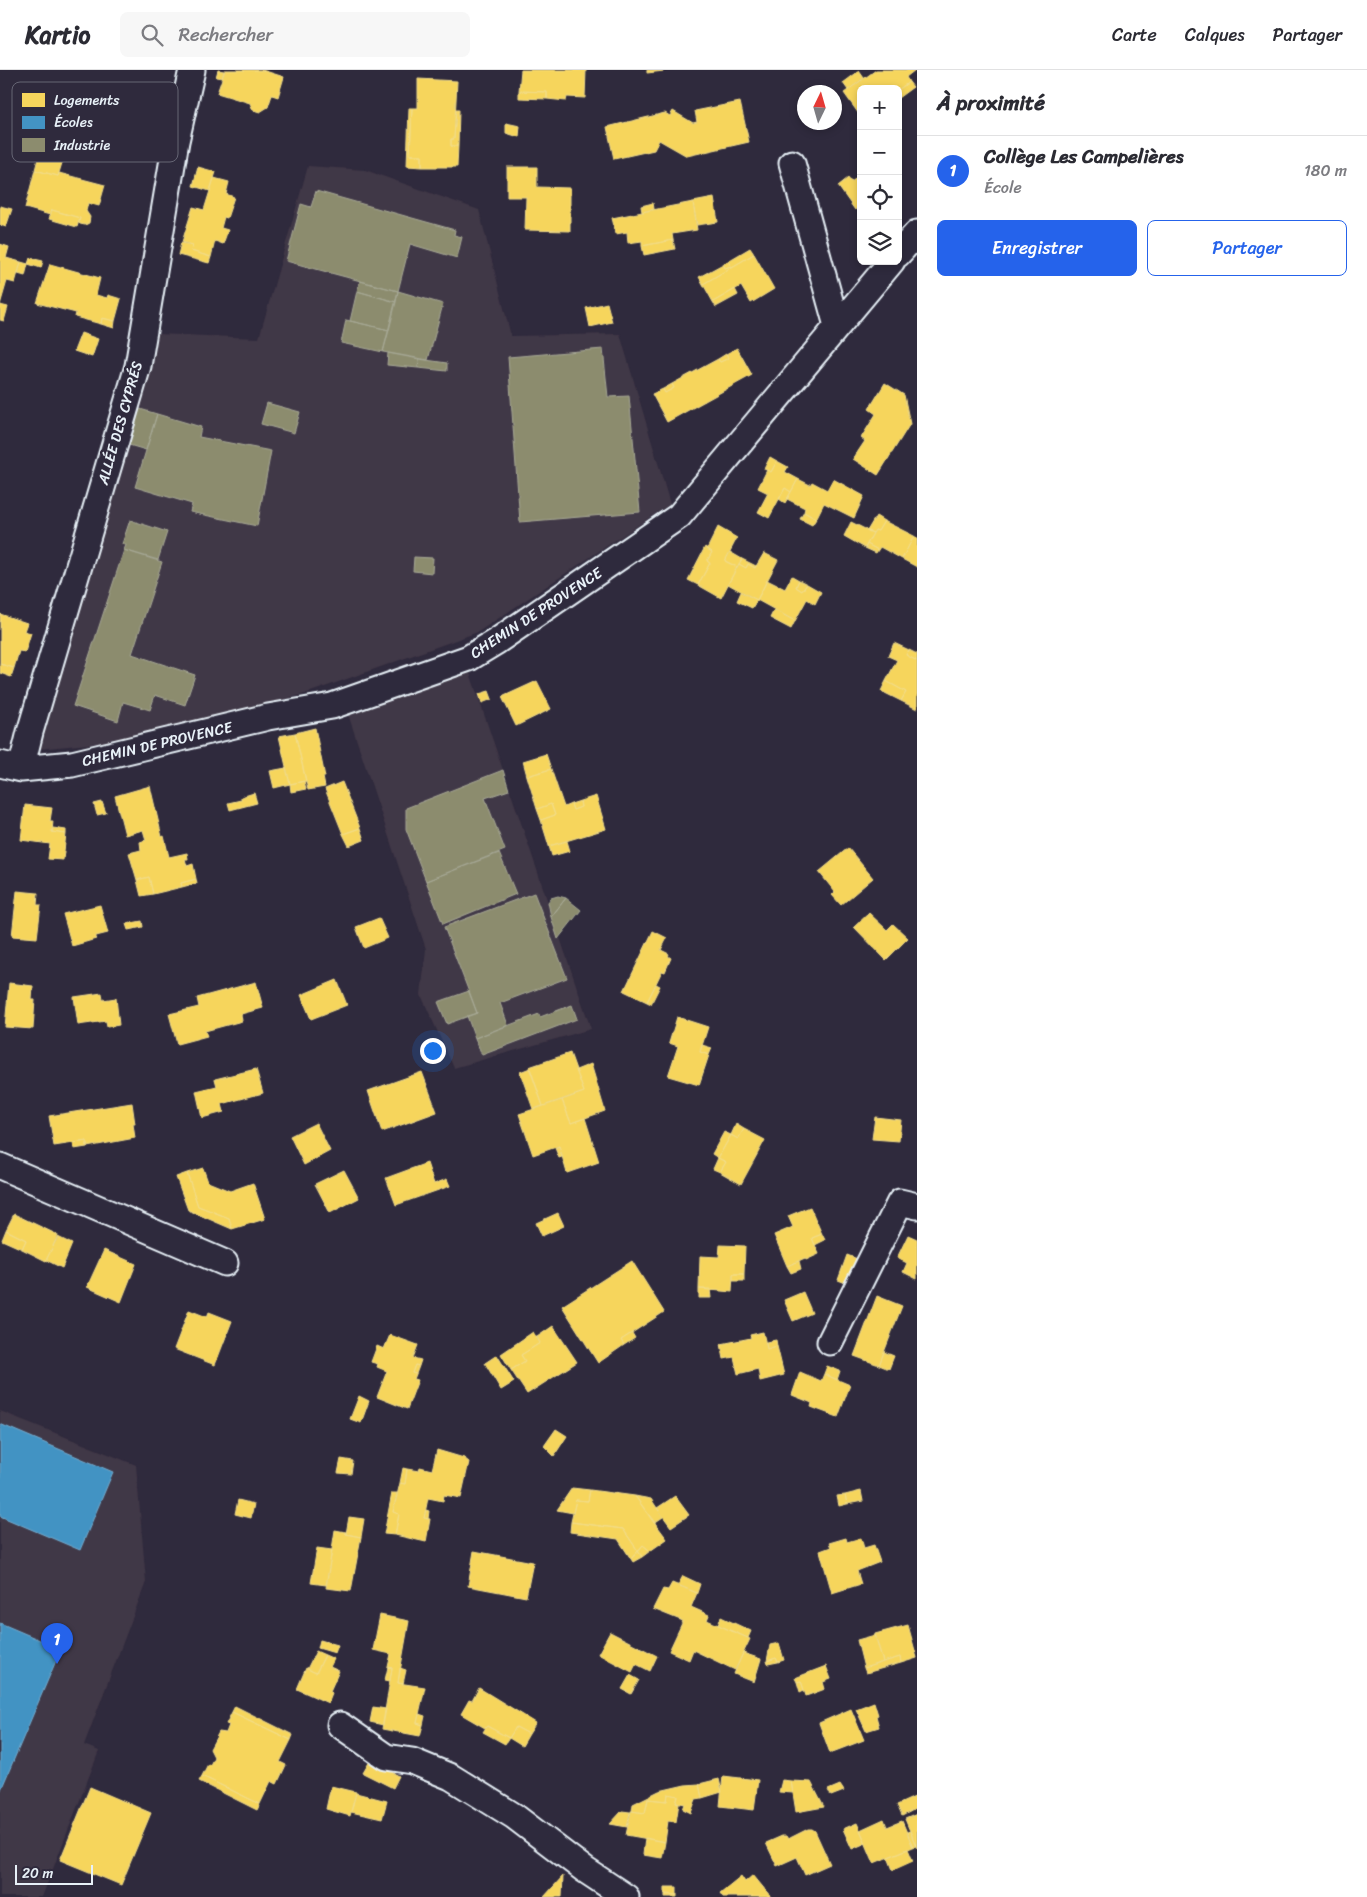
<!DOCTYPE html>
<html lang="fr">
<meta charset="utf-8">
<style>
body{margin:0;font-family:Sriracha,sans-serif;background:#f7f7f7;color:#2b2b33}
.controls{position:absolute;right:15px;top:15px;display:grid;overflow:hidden;border-radius:8px;box-shadow:0 2px 8px #0003}
.controls button{width:45px;height:45px;display:grid;place-items:center;padding:0;border:0;border-bottom:1px solid #e1e1e2;background:#fff;color:#2b2b33;font:25px sans-serif}
.compass{position:absolute;left:797px;top:15px;width:45px;height:45px;border-radius:50%;background:#fff;box-shadow:0 2px 8px #0003;rotate:5deg}
.scale{position:absolute;left:15px;bottom:12px;width:78px;box-sizing:border-box;padding-left:5px;border:2px solid #e8f1f8;border-top:0;font-size:14px;line-height:18px;white-space:nowrap;color:#e8f1f8;-webkit-text-stroke:4px #2f2a3d;paint-order:stroke}
.you{position:absolute;left:432px;top:980px;width:18px;height:18px;margin:-12px;border:4px solid #fff;border-radius:50%;background:#1a73e8;box-shadow:0 0 0 8px #1a73e833}
.badge{display:grid;place-items:center;width:32px;height:32px;border-radius:50%;background:#2563eb;color:#fff;font-size:16px;font-weight:700}
.pin{position:absolute;translate:-50% -41px;filter:drop-shadow(0 1px 2px #0008)}
.pin::after{content:'';position:absolute;top:26px;width:18px;height:15px;background:inherit;clip-path:polygon(0 0,100% 0,50% 100%)}
.list{margin:0;padding:0;list-style:none}
h2{display:flex;justify-content:space-between;align-items:center;height:65px;margin:0;padding:0 20px;font-size:21px}
h2 small{font-size:16px;font-weight:400;color:#7c7c81}
.list li{display:grid;grid-template-columns:32px 1fr auto;gap:15px;align-items:center;box-sizing:border-box;height:70px;padding:0 20px;border-top:1px solid #e1e1e2}
.list b{display:block;font-size:19px;white-space:nowrap}
.list p{margin:0;font-size:16px;white-space:nowrap;color:#7c7c81}
.list em{font-size:16px;font-style:normal;color:#7c7c81}
.actions{display:flex;gap:10px;padding:15px 20px}
.actions a{flex:1;padding:11px 0;border:1px solid #2563eb;border-radius:8px;text-align:center;font-size:18px;color:#2563eb}
.actions .main{background:#2563eb;color:#fff}
.icon{flex:none;width:28px;height:28px;fill:none;stroke:currentColor;stroke-width:2;stroke-linecap:round;stroke-linejoin:round}
.map{position:relative;flex:none;width:917px;height:1827px;overflow:hidden}
header{display:flex;align-items:center;gap:30px;box-sizing:border-box;height:70px;padding:0 25px;background:#fff;border-bottom:1px solid #e1e1e2}
header strong{font-size:24px}
nav{display:flex;gap:28px;margin-inline-start:auto;font-size:18px}
.search{width:350px;height:45px;background:#f7f7f7;display:flex;align-items:center;gap:12px;box-sizing:border-box;padding:0 18px;border-radius:8px;color:#7c7c81;font-size:19px}
main{display:flex}
aside{flex:1;background:#fff}
.map>svg:first-child{display:block}
.built{fill:#413746}
.homes{fill:#f6d55c;stroke:#f2dd8b}
.schools{fill:#4393c3;stroke:#74afd3}
.industry{fill:#8c8c6e;stroke:#a8aa97}
.lines{fill:none;stroke-linecap:round;stroke-linejoin:round}
.minor-casing{stroke:#e8f1f8;stroke-width:29}
.minor{stroke:#2f2a3d;stroke-width:25}
.labels{text-anchor:middle;dominant-baseline:central;stroke-width:5;stroke-linejoin:round;paint-order:stroke}
.street-label{font-size:15px;fill:#e8f1f8;stroke:#2f2a3d}
.key{fill:#2f2a3d;stroke:#666675;stroke-width:1}
.key-label{font-size:14px;fill:#e8f1f8}
</style>
<header>
<strong>Kartio</strong>
<div class="search"><svg class="icon" aria-label="search" viewBox="0 0 24 24"><circle cx="10" cy="10" r="6"/><path d="M15 15l6 6"/></svg>Rechercher</div>
<nav><a>Carte</a><a>Calques</a><a>Partager</a></nav>
</header>
<main>
<div class="map">
<svg width="917" height="1827" viewBox="0 0 917 1827">
<rect width="100%" height="100%" fill="#2f2a3d"/>
<filter id="ink" filterUnits="userSpaceOnUse"><feTurbulence type="fractalNoise" baseFrequency=".02" numOctaves="2"/><feDisplacementMap in="SourceGraphic" scale="10" xChannelSelector="R" yChannelSelector="G"/><feConvolveMatrix kernelMatrix="1 2 1 2 8 2 1 2 1" color-interpolation-filters="sRGB"/></filter>
<g filter="url(#ink)">
<!-- built -->
<path class="built" d="M308,96L365,100L479,140L511,266L620,264L670,434L478,562L305,624L244,640L130,670L37,679L156,264L259,268Z
M469,600L591,959L454,998L421,925L426,879L348,644Z
M0,1341L136,1395L146,1512L84,1675L99,1681L42,1827H0Z"/>
<!-- homes -->
<path class="homes" d="M218,0L224,1L222,8L216,7Z
M225,0H262L284,7L278,27L272,25L268,37L260,42L253,40L250,33L217,23Z
M521,0H586L585,28L567,27L566,31L547,29V22L519,21Z
M647,0H663L664,1L647,3Z
M876,0H915L906,7L909,12L898,20V19H861V47L844,23Z
M859,1L864,8L848,20L843,13Z
M418,9L457,11L454,69H451V76H458L457,97H422V85H410L412,38H418Z
M909,12L913,17L898,28V20Z
M519,21L547,22V29L519,28Z
M740,32L749,72L687,86L659,70L654,80L614,89L607,57L665,43L670,46L673,41L693,53L697,52L695,41Z
M409,38H412L410,85H422V97L407,96Z
M456,40H459L458,76H451V69H454Z
M506,53L520,56L519,67L506,63Z
M42,73L66,80L58,106L35,100Z
M198,97L216,102L210,121L193,116Z
M507,97H537V117L570,118V161L525,160L526,127H507Z
M35,100L58,106L59,103L105,115L99,136L88,133L86,141L90,147L89,153L85,155L80,154L79,153L80,148L52,140L50,145L25,138Z
M861,105V135L855,140L838,116L848,108L851,112Z
M214,108L229,112L226,124L234,127L227,148L224,147L221,158L228,160L223,174L215,171L211,187L191,181L193,175L182,172L193,137L204,140Z
M714,128L718,152L697,155L693,132Z
M693,132L697,160L672,164L673,170L642,176V171L628,173L627,162L616,164L612,148Z
M653,133L654,139L642,142L641,136Z
M0,136L12,139L6,157L0,155Z
M52,140L80,148L77,157L49,149Z
M673,170L675,179L644,185L642,176Z
M181,173L193,175L191,181L211,187L209,193L178,185Z
M0,174L9,177L6,188L21,192L15,213L7,211L0,235Z
M750,178L754,184L703,214L699,207L723,194L725,198L731,196L728,191Z
M754,184L774,219L751,233L741,216L713,232L703,214Z
M30,188L43,191L41,198L28,194Z
M728,191L731,196L725,198L723,194Z
M21,192L28,194L25,206L18,204Z
M50,194L100,208L96,225L107,228L108,225L121,229L115,251L102,248L101,254L75,247L76,243L37,233Z
M735,219L738,225L716,237L713,232Z
M607,233L612,252L590,257L586,238Z
M0,235L8,237L4,251L0,250Z
M102,248L115,251L114,258L101,254Z
M81,263L98,269L92,287L74,281Z
M737,278L752,305L667,352L652,324L663,319L665,323L674,318L672,314L718,289L720,292L729,288L726,284Z
M726,284L729,288L720,292L718,289Z
M885,313L904,325L910,354L878,405L853,389L865,371L861,368L876,344L869,339Z
M672,314L674,318L665,323L663,319Z
M770,387L777,391L771,402L764,399Z
M777,391L788,397L785,402L798,409L791,422L785,418L769,448L758,442L768,423L758,418L767,400L771,402Z
M798,409L810,415L812,412L827,420L833,409L864,426L854,448L824,433L816,449L804,442L805,438L787,429Z
M785,418L791,422L785,433L779,429Z
M804,442L816,449L812,455L800,449Z
M876,446L884,451L878,461L875,460L873,463L867,461Z
M884,451L914,466L902,489L880,477L878,480L867,474L875,460L878,461Z
M851,452L873,463L865,478L844,466Z
M718,457L737,468L725,491L737,497L721,528L698,515L710,493L707,491L712,482L707,479Z
M914,466L917,468V497L902,489Z
M867,474L878,480L876,483L865,478Z
M705,477L712,482L707,491L710,493L698,515L688,510Z
M730,482L742,489L737,497L725,491Z
M764,483L778,490L757,530L728,514L739,494L746,498L748,494L755,498Z
M742,489L756,496L755,498L748,494L746,498L739,494Z
M792,506L799,510L796,517L802,521L807,514L821,522L815,534L807,529L795,551L757,530L767,510L785,519Z
M799,510L807,514L802,521L796,517Z
M741,522L757,530L752,538L737,531Z
M774,540L795,551L791,559L770,548Z
M0,544L27,553L24,561L31,563L25,582L19,581L14,598L0,594Z
M894,573L909,580L906,585L917,591V639L901,631L906,622L886,611L897,590L888,586Z
M909,580L917,584V591L906,585Z
M0,594L14,598L11,607L0,603Z
M537,611L551,639L516,656L502,627Z
M886,611L906,622L901,631L881,621Z
M489,621L492,629L482,633L479,624Z
M315,658L325,707H323L325,717L308,720L295,663Z
M295,663L306,711L290,714L279,666Z
M546,684L551,699L527,706L523,691Z
M286,698L290,714L274,718L270,701Z
M551,699L564,737L571,734L573,740L581,737L580,731L596,726L606,759L549,776L541,750L555,745L551,734L537,739L527,706Z
M304,711L306,719L291,722L290,714Z
M342,712L360,758L343,764L325,719Z
M150,716L162,767L164,766L169,787L187,783L188,789H185L187,796L193,794L196,809L181,813L182,817L153,824L149,807L137,810L129,783L141,780L140,772L146,770L143,760L125,765L115,726Z
M254,723L257,733L230,740L228,733L241,730V727Z
M580,731L581,737L573,740L571,734Z
M102,732L106,743L97,745L94,734Z
M551,734L555,745L541,750L537,739Z
M25,735L52,738L50,751H53L52,762L66,764L63,790L48,789L50,774L21,770Z
M53,758L66,760V764L52,762Z
M360,758L364,770L349,776L343,764Z
M567,771L570,781L552,786L549,776Z
M848,778L873,808L841,835L832,825L835,822L819,802Z
M149,807L153,824L141,826L137,810Z
M196,809L197,813L182,817L181,813Z
M17,821L38,823L37,835H41L37,868L12,866Z
M100,835L108,863L96,866V869L72,876L63,844Z
M869,843L887,860L893,854L908,868L886,890L854,857Z
M379,848L388,868L364,878L356,857Z
M142,851L143,857L128,860L126,854Z
M653,861L667,868L661,880L669,884L668,886L671,888L665,902L662,901L647,932L624,921Z
M337,910L347,935L311,949L301,925Z
M256,912L263,938L241,944L242,951L205,961L207,966L177,974L169,944L199,937L197,928Z
M9,913L33,916L32,930H35L33,959L5,957Z
M656,914L660,916L651,934L647,932Z
M102,923L103,930L116,928L119,955L107,957L106,951L78,955L74,927Z
M677,947L708,957L700,982L709,985L699,1015L668,1006L678,976L669,973Z
M702,975L712,978L709,985L700,982Z
M570,983L584,1022L543,1036L529,997Z
M591,994L605,1041L571,1053L562,1030L584,1022L576,1000Z
M530,998L543,1036L533,1039L520,1002Z
M256,999L263,1023L222,1034L224,1042L202,1048L196,1021L217,1016L215,1009Z
M422,1002L437,1042L382,1062L368,1021Z
M562,1030L571,1053L585,1048L599,1092L567,1103L559,1076L533,1085L519,1044Z
M132,1033L135,1054H133L135,1068L87,1077V1071L54,1076L49,1046Z
M875,1047L901,1050L899,1071L872,1069Z
M316,1053L330,1081L304,1095L290,1066Z
M736,1054L744,1059L738,1069L731,1065Z
M744,1059L765,1070L741,1114L720,1102L726,1092L718,1088L731,1065L738,1069Z
M724,1062L731,1065L718,1088L712,1084Z
M87,1071V1077L74,1079L73,1073Z
M559,1076L562,1087L559,1088L555,1078Z
M718,1088L726,1092L720,1102L713,1099Z
M427,1093L434,1114L447,1109L450,1116L396,1135L386,1108Z
M203,1098L208,1112L230,1121L253,1113L265,1149L232,1159L229,1148L198,1136L187,1103Z
M344,1100L359,1128L330,1143L315,1114Z
M187,1103L198,1136L229,1148L232,1159L188,1140L176,1107Z
M810,1137L822,1164L812,1168L819,1184L806,1190L805,1188L787,1196L774,1165L793,1157L788,1146Z
M558,1143L564,1156L542,1166L536,1153Z
M14,1144L58,1165L46,1191L22,1179L26,1170L6,1160Z
M6,1160L26,1170L22,1179L2,1170Z
M822,1164L825,1170L815,1175L812,1168Z
M908,1165L917,1169V1209L903,1202L907,1193L897,1188Z
M58,1167L72,1174L62,1198L46,1190Z
M720,1175L745,1176L744,1204H733L732,1222L699,1219L700,1186L719,1187Z
M104,1180L136,1194L121,1232L87,1217Z
M847,1185L860,1190L851,1215L838,1210Z
M632,1191L664,1242L621,1270L624,1275L598,1293L562,1236Z
M799,1191L801,1199L791,1203L787,1196Z
M733,1204H744V1211H733Z
M699,1219H710L711,1228H699Z
M803,1222L812,1243L793,1251L784,1230Z
M877,1226L902,1236L879,1295L854,1286Z
M189,1240L207,1247L209,1242L232,1251L215,1295L174,1279Z
M553,1256L577,1292L527,1324L511,1300L525,1291L521,1285L540,1273L537,1267Z
M533,1262L540,1273L521,1285L525,1291L511,1300L501,1284Z
M763,1262L767,1279L777,1276L784,1305L760,1311L758,1299L738,1304L734,1287L724,1289L721,1274L751,1268L750,1265Z
M632,1263L635,1268L624,1275L621,1270Z
M390,1265L418,1275L413,1288L421,1290L419,1296L415,1295L412,1303L416,1304L414,1309L418,1310L407,1339L377,1327L387,1301L377,1297L378,1294L371,1292L377,1276L384,1279Z
M776,1270L777,1276L767,1279L766,1272Z
M884,1282L894,1286L889,1299L879,1295Z
M497,1285L514,1312L501,1320L485,1293Z
M415,1295L419,1296L416,1304L412,1303Z
M827,1296L840,1301L837,1310L824,1304Z
M800,1302L821,1311L824,1304L850,1315L838,1347L811,1337L812,1333L792,1325Z
M359,1326L369,1331L361,1353L350,1349Z
M556,1359L567,1366L554,1386L544,1376Z
M437,1380L464,1388L469,1392L461,1428L444,1425L443,1431L428,1428L424,1448L430,1449L426,1472L395,1465L399,1444L393,1442L400,1413L405,1414L407,1399L419,1401L420,1397L432,1400Z
M341,1389L353,1391L351,1404L338,1403Z
M403,1398L407,1399L405,1414L400,1413Z
M572,1418L590,1420L588,1431L576,1430L573,1443L557,1440Z
M590,1420L635,1426L667,1469L650,1481L643,1475L638,1481L623,1459L571,1452L576,1430L588,1431Z
M861,1421L863,1431L847,1434L845,1425Z
M392,1423H397L393,1442L399,1444L395,1465L384,1464Z
M845,1425L847,1434L839,1436L837,1426Z
M635,1426L651,1429L663,1447L654,1453Z
M675,1426L689,1445L671,1457L657,1438Z
M238,1430L254,1434L251,1448L235,1444Z
M426,1440L429,1441L428,1449L424,1448Z
M349,1447L364,1449L361,1467L346,1464Z
M571,1452L623,1459L638,1481L631,1489L618,1469L570,1462Z
M335,1460L346,1462V1464L361,1467L351,1521L326,1518Z
M846,1468L847,1472L861,1468L864,1478L874,1475L880,1492L857,1501L861,1514L832,1523L820,1481L831,1477L829,1473Z
M643,1475L650,1481L642,1487L638,1481Z
M317,1478L332,1480L326,1515L311,1513Z
M474,1481L533,1492L526,1527L468,1516Z
M638,1481L642,1487L633,1492L631,1489Z
M683,1506L700,1514L697,1523L678,1515Z
M672,1513L697,1523L691,1537L709,1545L707,1550L750,1569L735,1600L693,1580L689,1590L669,1581L683,1551L653,1539L663,1519L668,1520Z
M380,1545L409,1551L398,1613L425,1617L417,1653L423,1655L420,1666L382,1659L392,1598L388,1597L391,1584L373,1580Z
M721,1547L751,1561L748,1568L718,1555Z
M908,1555L917,1588L901,1593L900,1587L883,1592L875,1564Z
M610,1562L657,1586L650,1601L636,1594L632,1602L598,1584Z
M875,1565L883,1592L864,1598L857,1570Z
M320,1570L338,1575L335,1583L318,1578Z
M779,1573L784,1590L778,1592L776,1588L767,1591L770,1575Z
M316,1581L325,1585L316,1603L307,1599Z
M743,1583L761,1589L754,1612L734,1604Z
M325,1585L334,1589L330,1597L339,1601L330,1621L332,1623L328,1633L297,1619L306,1598L316,1603Z
M900,1587L901,1593L866,1603L864,1598Z
M776,1588L778,1592L768,1594L767,1591Z
M826,1596L831,1609L823,1612L825,1619L806,1626L801,1611L797,1612L795,1608Z
M388,1597L392,1598L390,1611L385,1610Z
M400,1598L406,1600L403,1614L398,1613Z
M630,1605L639,1610L631,1624L622,1619Z
M801,1611L804,1620L800,1622L797,1612Z
M479,1618L536,1653L529,1664L516,1657L509,1668L487,1656L485,1658L461,1644L469,1630L472,1631Z
M874,1632L878,1645L876,1646L879,1657L866,1661L856,1639Z
M235,1636L293,1665L291,1670L232,1642Z
M373,1637L386,1639L383,1655L370,1652Z
M851,1639L864,1670L830,1683L819,1653Z
M232,1642L291,1670L280,1692L286,1695L277,1714L271,1711L260,1734L202,1706L208,1694L210,1695L214,1687L210,1679L219,1662L226,1663L229,1655L226,1654Z
M419,1644L425,1646L423,1655L417,1653Z
M487,1656L509,1668L505,1674L483,1662Z
M516,1657L529,1664L522,1676L509,1668Z
M370,1691L399,1706L393,1718L363,1703Z
M202,1706L260,1734L257,1740L199,1711Z
M723,1706L758,1710L754,1740L720,1736Z
M719,1709L722,1722L702,1728L699,1714Z
M782,1710L791,1711L793,1723L779,1722Z
M791,1711L811,1712L824,1737L796,1742Z
M699,1714L702,1728L696,1729L691,1743L683,1739L685,1734L676,1732L678,1726L668,1724L667,1731L648,1729L645,1743L632,1741L633,1734L659,1721L685,1715Z
M840,1715L844,1721L831,1726L828,1720Z
M331,1716L356,1722L350,1746L326,1739Z
M90,1717L151,1743L121,1815L60,1790Z
M356,1723L387,1731L382,1749L351,1742Z
M668,1724L678,1726L676,1732L679,1733L676,1752L668,1751L665,1772L626,1765L631,1741L645,1743L648,1729L667,1731Z
M917,1726V1738L902,1746L897,1735Z
M622,1741L630,1742L627,1757L610,1754Z
M917,1744V1778L905,1749Z
M884,1749L887,1757L902,1751L913,1777L874,1793L860,1760Z
M857,1753L866,1773L852,1779L843,1759Z
M808,1759H812L815,1761L830,1794L805,1805L797,1787L777,1796L766,1773L782,1766H786L788,1769Z
M910,1761L916,1776L913,1777L907,1762Z
M645,1768L665,1772L662,1788L643,1785Z
M908,1779L913,1791L893,1800L888,1787Z
M753,1805L771,1827H723L720,1823L741,1806L745,1812Z
M563,1806L562,1827H544Z
M665,1817H677V1825L665,1824Z
M665,1824L677,1825V1827H665Z"/>
<!-- schools -->
<path class="schools" d="M0,1354L113,1402L80,1480L0,1446Z
M0,1553L61,1579L0,1722Z"/>
<!-- industry -->
<path class="industry" d="M316,121L455,160L454,165L462,167L457,188L410,174L398,221L286,191L301,134L311,137Z
M360,211L398,221L396,232L357,221Z
M357,221L396,232L389,260L350,251Z
M398,221L443,234L428,290L383,282Z
M346,250L389,260L383,282L341,273Z
M603,279L608,327L629,326L640,442L520,452L508,287Z
M388,283L419,289L418,298L387,295Z
M419,289L447,293V301L418,298Z
M267,333L300,342L294,363L261,354Z
M140,339L157,344L146,380L129,375Z
M157,344L201,357L199,367L271,381L257,456L190,442L192,434L135,417Z
M130,450L167,462L158,490L124,480L126,475L122,474Z
M124,480L162,492L132,584L195,605L185,635L155,625L150,640L123,632L118,651L73,636Z
M414,487L433,488L432,503L413,501Z
M503,700L509,720L485,728L505,780L426,811L406,759V738Z
M499,783L516,824L443,854L426,811Z
M534,823L567,908L500,933L508,955L475,968L467,946L477,943L444,857Z
M558,826L566,828L551,847L548,832L551,828Z
M566,828L581,840L558,869L551,847Z
M469,921L477,943L447,954L438,932Z
M572,935L577,949L482,985L475,968L539,944L540,947Z"/>
<g class="lines">
<defs>
<path id="minor" d="M792,93L837,256
M898,184L917,163
M0,694L21,699L72,694L268,647L332,636L469,588L497,571L679,446L892,191
M21,699L30,662L138,296L176,71L192,0
M0,1096L225,1193
M830,1272L900,1132L917,1136
M340,1655L386,1687L412,1691L451,1707L514,1746L585,1800L626,1827"/>
</defs>
<!-- minor casing -->
<use href="#minor" class="minor-casing"/>
<!-- minor -->
<use href="#minor" class="minor"/>
</g>
</g>
<g class="labels">
<!-- street labels -->
<g class="street-label">
<text transform="translate(120 353) rotate(-74)">ALLÉE DES CYPRÉS</text>
<text transform="translate(536 543) rotate(-33)">CHEMIN DE PROVENCE</text>
<text transform="translate(157 674) rotate(-13)">CHEMIN DE PROVENCE</text>
</g>
</g>
<!-- legend -->
<rect x="12" y="12" width="166" height="80" rx="8" class="key"/>
<rect x="22" y="23" width="23" height="14" fill="#f6d55c"/>
<rect x="22" y="46" width="23" height="13" fill="#4393c3"/>
<rect x="22" y="68" width="23" height="14" fill="#8c8c6e"/>
<g class="key-label">
<text x="54" y="35">Logements</text>
<text x="54" y="57">Écoles</text>
<text x="54" y="80">Industrie</text>
</g>
</svg>
<div class="controls">
<button>+</button>
<button>−</button>
<button><svg class="icon" aria-label="locate" viewBox="0 0 24 24"><circle cx="12" cy="12" r="6"/><path d="M12 2v4M12 18v4M2 12h4M18 12h4"/></svg></button>
<button><svg class="icon" aria-label="layers" viewBox="0 0 24 24"><path d="M12 4l9 5-9 5-9-5zM3 14l9 5 9-5"/></svg></button>
</div>
<svg class="compass" viewBox="-18 -18 36 36"><path d="M0-13l5 13h-10z" fill="#e53935"/><path d="M0 13l5-13h-10z" fill="#7c7c81"/></svg>
<div class="scale">20 m</div>
<div class="you"></div>
<div class="pin badge" style="left:57px;top:1594px">1</div>
</div>
<aside>
<h2>À proximité<small></small></h2>
<ul class="list">
<li><span class="badge">1</span><div><b>Collège Les Campelières</b><p>École</p></div><em>180 m</em></li>
</ul>
<div class="actions"><a class="main">Enregistrer</a><a>Partager</a></div>
</aside>
</main>
